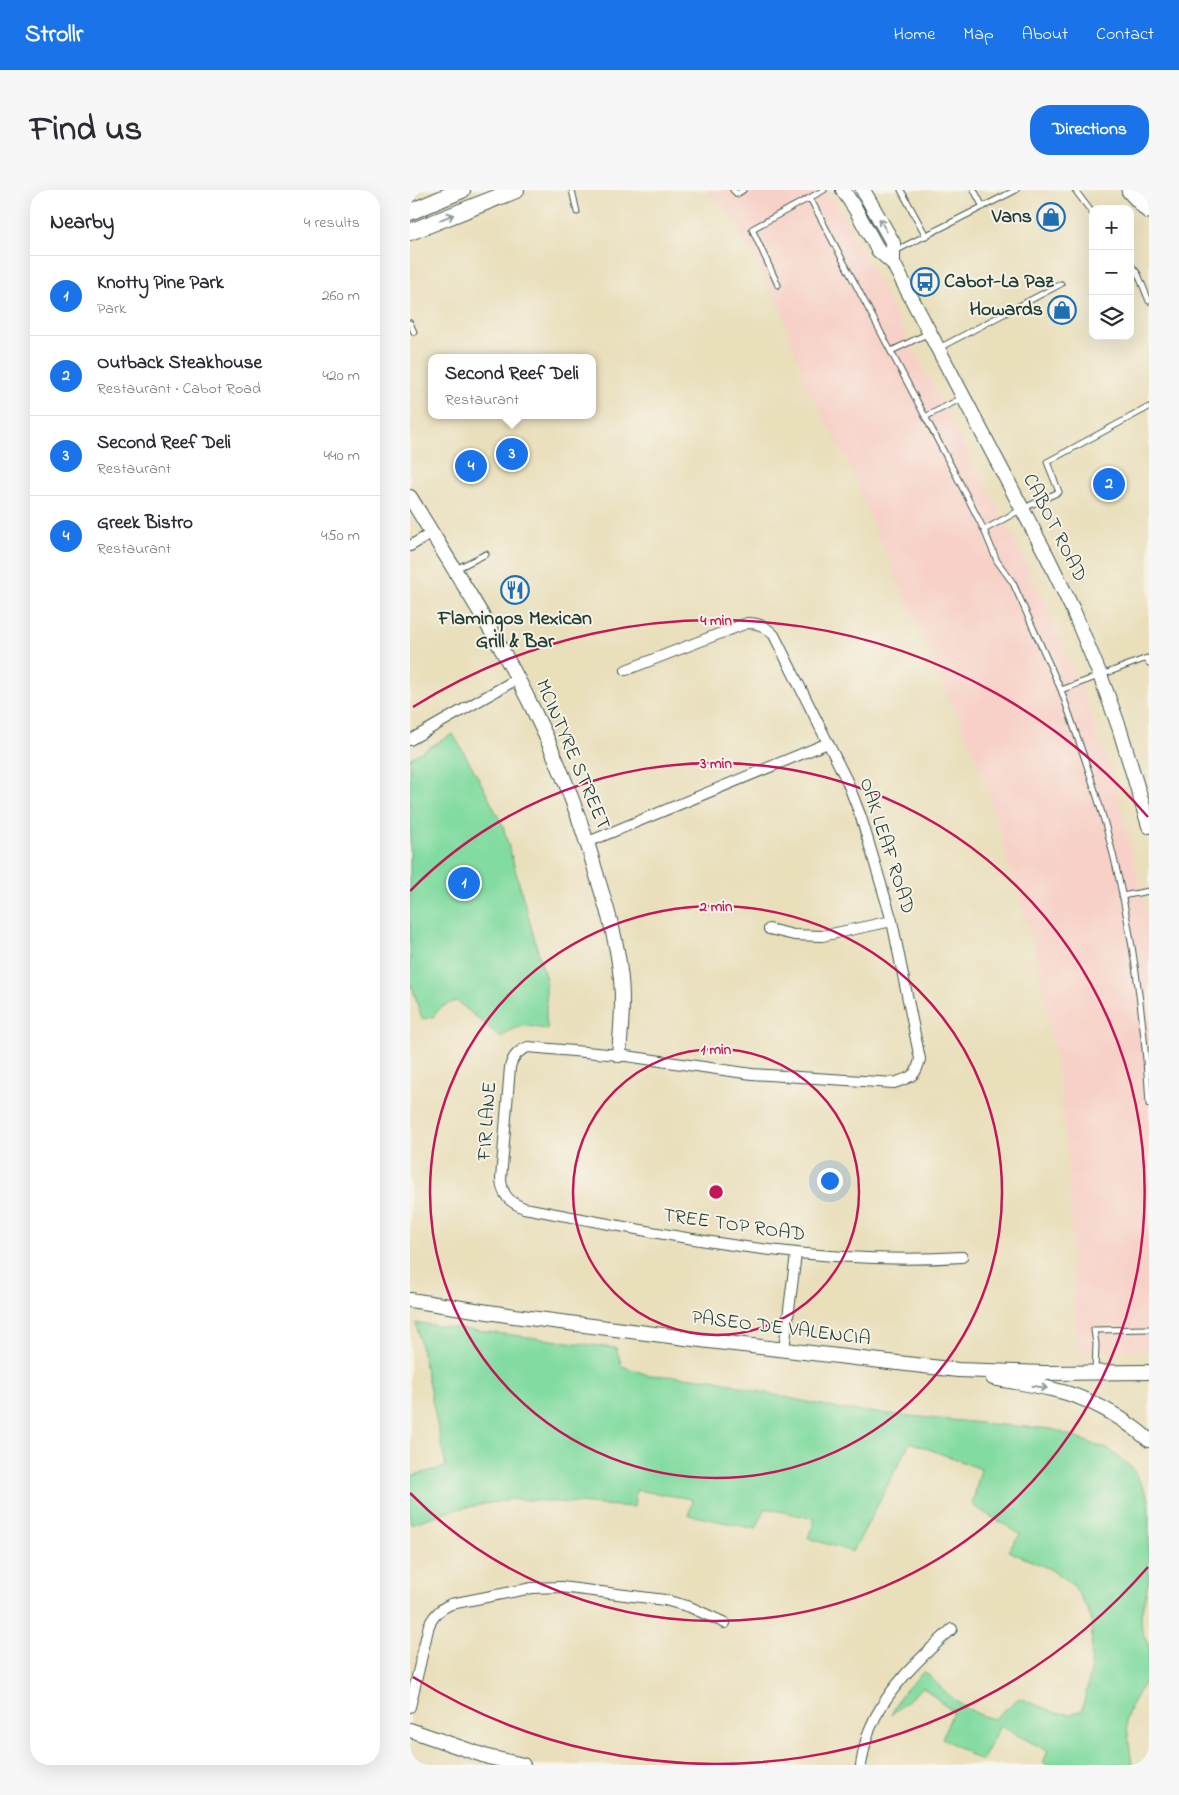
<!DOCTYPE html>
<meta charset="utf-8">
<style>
body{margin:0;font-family:"Indie Flower",sans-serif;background:#f7f7f7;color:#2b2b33}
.controls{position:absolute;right:15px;top:15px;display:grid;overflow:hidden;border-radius:10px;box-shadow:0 5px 20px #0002}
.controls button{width:45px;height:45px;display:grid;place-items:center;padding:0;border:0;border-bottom:1px solid #e1e1e2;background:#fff;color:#2b2b33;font:25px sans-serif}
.you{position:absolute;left:419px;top:990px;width:18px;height:18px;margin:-12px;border:4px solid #fff;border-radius:50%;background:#1a73e8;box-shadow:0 0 0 8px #1a73e833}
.badge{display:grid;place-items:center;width:32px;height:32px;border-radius:50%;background:#1a73e8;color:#fff;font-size:16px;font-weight:700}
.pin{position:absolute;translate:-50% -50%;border:2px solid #fff;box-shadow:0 1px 5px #0006}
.popup{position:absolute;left:18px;top:164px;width:168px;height:65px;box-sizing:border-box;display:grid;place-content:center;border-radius:10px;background:#fff;filter:drop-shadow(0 1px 4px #0005);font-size:16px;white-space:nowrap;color:#7c7c81}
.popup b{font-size:19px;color:#2b2b33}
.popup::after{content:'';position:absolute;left:50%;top:100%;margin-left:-10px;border:10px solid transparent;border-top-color:#fff}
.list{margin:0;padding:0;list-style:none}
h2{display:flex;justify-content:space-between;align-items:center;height:65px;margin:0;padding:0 20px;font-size:21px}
h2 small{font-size:16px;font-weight:400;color:#7c7c81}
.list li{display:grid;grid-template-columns:32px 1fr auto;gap:15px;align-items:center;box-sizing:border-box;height:80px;padding:0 20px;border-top:1px solid #e1e1e2}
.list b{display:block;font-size:19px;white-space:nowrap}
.list p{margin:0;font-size:16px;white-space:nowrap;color:#7c7c81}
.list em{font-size:16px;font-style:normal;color:#7c7c81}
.icon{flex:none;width:28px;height:28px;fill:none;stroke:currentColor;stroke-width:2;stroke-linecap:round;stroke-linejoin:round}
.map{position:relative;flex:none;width:739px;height:1575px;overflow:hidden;border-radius:20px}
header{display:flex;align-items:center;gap:30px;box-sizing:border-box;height:70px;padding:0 25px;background:#1a73e8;color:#fff}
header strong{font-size:24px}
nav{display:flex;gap:28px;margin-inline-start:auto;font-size:18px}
.intro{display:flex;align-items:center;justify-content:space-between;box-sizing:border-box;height:120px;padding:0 30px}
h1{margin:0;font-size:35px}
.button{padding:12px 22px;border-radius:20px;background:#1a73e8;color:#fff;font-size:18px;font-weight:700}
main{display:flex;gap:30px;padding:0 30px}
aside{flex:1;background:#fff;border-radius:20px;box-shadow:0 5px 20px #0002}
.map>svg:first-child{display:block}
.built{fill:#f7d1c8}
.green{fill:#82dba0;stroke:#508c6a}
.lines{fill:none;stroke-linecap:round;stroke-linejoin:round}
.lane-casing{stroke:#3d5548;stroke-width:7}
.street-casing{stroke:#3d5548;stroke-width:12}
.secondary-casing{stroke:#3d5548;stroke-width:16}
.primary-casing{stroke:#3d5548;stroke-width:18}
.highway-casing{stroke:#3d5548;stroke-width:21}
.lane{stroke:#fff;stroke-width:5}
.street{stroke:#fff;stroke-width:10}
.secondary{stroke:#fff;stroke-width:14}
.primary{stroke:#fff;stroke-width:16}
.highway{stroke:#fff;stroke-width:19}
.oneway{stroke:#8f9e9a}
.ring{fill:none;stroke:#c2185b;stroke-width:2.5}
.labels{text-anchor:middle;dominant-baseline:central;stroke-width:4;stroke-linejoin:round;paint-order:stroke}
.poi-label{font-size:20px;font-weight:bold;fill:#1f3d34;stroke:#f7f3e8;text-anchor:end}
.street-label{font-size:20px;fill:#1f3d34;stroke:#f7f3e8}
.centre{fill:#c2185b;stroke:#f7f3e8;stroke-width:2.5}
.ring-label{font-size:15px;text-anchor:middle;font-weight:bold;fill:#c2185b;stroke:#f7f3e8;stroke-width:4;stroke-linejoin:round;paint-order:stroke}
</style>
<header>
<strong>Strollr</strong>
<nav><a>Home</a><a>Map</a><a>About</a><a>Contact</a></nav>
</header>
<div class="intro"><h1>Find us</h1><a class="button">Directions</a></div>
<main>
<aside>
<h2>Nearby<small>4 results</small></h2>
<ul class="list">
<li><span class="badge">1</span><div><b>Knotty Pine Park</b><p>Park</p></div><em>260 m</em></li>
<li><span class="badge">2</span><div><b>Outback Steakhouse</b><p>Restaurant · Cabot Road</p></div><em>420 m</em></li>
<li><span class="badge">3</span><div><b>Second Reef Deli</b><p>Restaurant</p></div><em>440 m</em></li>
<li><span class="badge">4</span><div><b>Greek Bistro</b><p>Restaurant</p></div><em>450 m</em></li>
</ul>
</aside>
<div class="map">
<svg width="739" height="1575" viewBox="0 0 739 1575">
<rect width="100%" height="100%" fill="#f7f3e8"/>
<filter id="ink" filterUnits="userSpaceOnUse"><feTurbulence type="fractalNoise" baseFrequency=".02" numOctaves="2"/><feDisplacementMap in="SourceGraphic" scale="10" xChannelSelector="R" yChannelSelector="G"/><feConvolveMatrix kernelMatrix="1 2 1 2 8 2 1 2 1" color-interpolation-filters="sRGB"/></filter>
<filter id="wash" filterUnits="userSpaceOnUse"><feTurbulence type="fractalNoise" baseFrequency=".0096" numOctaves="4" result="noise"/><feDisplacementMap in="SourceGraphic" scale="20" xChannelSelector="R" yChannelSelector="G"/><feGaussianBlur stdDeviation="1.12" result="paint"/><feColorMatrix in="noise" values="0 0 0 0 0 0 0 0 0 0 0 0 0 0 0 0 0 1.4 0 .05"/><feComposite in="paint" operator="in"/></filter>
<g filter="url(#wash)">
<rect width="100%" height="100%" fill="#e9dfbb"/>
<!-- built -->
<path class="built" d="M295,0H416L428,16L590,322L635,413L672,500L699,575L715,633L734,711L739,741V1160L666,1161L658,974L650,895L630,777L571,579L469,349L440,276L396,196L369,114L321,26Z"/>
<!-- green -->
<path class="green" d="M43,544L68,587L93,636L136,790V829L138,840C118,835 108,833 91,848L47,811C36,814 30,817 23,827L12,829L2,796L0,797V568Z
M6,1133L206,1158L212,1176L238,1185L304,1189L346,1201L430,1219L580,1234L642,1239L700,1260L722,1278L739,1308V1389L731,1424L732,1441L739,1456V1485L721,1515L716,1529L722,1575H638L633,1573L638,1561L590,1536L571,1571L532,1548L543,1522L513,1497L481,1525L491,1505L514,1481C537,1503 552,1521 584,1529L609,1508L646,1523L660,1524L672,1520L681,1482L682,1432L677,1418L664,1396L640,1379L598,1361L610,1344L562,1315L571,1279L500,1252L443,1362L398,1348L405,1329L355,1318L346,1339L279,1325L282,1309L226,1300L224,1317L103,1309L47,1319L0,1334V1286L36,1277Z"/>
</g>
<g filter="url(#ink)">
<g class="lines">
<defs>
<path id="lane" d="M162,0L167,22
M323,0L327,4L333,0
M491,0L516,46
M564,0L573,17
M665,0L683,24
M400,8L547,287L574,340L587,371L603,393L651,500L737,468L739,473
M485,61L606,0
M720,74L728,84L739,111
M368,95L342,39L414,0
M0,133L4,142
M529,158L651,94
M481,161L519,143
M515,227L552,208
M574,340L612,319L649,302L637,272L739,217
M46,379L76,364
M651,500C667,546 684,593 697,641C721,730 734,822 739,914
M712,706L739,701
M685,1182L686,1154L684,1140L739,1139"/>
<path id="street" d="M0,356L22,343
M216,480L337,433C349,433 355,436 364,445L437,591L451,627L482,731L510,869C506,887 501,887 484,893L342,884L209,865L118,857C108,861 103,866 100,877L91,989C92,1005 99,1012 114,1018C259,1045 404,1077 552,1067
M0,550L107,489
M178,652L418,553
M359,739L384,745L412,746L482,731
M374,1159L386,1064
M0,1517L19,1435C25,1424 30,1419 41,1414L122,1398L151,1397L255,1410L280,1417L315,1433
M451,1575C453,1564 455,1552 459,1541C475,1500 510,1468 542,1439"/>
<path id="secondary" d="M433,0L446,20L468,60L483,73L638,368L663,420L690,485L709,537L739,636
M453,0L483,53V73
M0,307C41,375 85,442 120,513C149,571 172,631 189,693C198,722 207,752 210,781C214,809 211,837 209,865
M0,1110L104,1126L299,1151L548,1180L634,1183L739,1182
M583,1188C602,1192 622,1194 641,1199C678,1207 710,1225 739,1250
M0,1540L78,1567L113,1575"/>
<path id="primary" d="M0,22L52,0
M0,42L106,0"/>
<path id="highway" d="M721,0L739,19"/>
</defs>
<!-- lane casing -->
<use href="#lane" class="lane-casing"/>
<!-- street casing -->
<use href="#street" class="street-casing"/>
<!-- secondary casing -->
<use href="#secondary" class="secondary-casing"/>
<!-- primary casing -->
<use href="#primary" class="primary-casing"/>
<!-- highway casing -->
<use href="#highway" class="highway-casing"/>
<!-- lane -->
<use href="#lane" class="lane"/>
<!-- street -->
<use href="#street" class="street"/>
<!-- secondary -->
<use href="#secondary" class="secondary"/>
<!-- primary -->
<use href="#primary" class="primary"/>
<!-- highway -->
<use href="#highway" class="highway"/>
</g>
<!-- one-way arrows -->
<defs><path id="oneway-shaft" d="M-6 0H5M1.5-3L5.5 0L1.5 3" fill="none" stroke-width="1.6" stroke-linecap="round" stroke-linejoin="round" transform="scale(1.25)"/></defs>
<g class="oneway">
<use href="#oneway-shaft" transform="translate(37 27) rotate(-22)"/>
<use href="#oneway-shaft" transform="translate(473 35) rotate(-119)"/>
<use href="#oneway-shaft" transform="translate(630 1197) rotate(9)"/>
</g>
</g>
<!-- distance rings -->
<g class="ring">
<circle cx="306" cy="1002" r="143"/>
<circle cx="306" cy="1002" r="286"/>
<path d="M0 701A429 429 0 1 1 0 1303"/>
<path d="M738 1377A572 572 0 0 1 3 1487M3 517A572 572 0 0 1 738 627"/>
</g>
<!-- icons -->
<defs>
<symbol id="shop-ring" viewBox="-11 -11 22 22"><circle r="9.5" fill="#f7f3e8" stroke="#1f6fb2" stroke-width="1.5"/><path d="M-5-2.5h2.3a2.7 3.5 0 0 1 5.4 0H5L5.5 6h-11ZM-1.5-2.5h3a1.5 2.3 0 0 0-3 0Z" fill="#1f6fb2"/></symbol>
<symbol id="bus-ring" viewBox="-11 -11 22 22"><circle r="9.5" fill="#f7f3e8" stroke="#1f6fb2" stroke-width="1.5"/><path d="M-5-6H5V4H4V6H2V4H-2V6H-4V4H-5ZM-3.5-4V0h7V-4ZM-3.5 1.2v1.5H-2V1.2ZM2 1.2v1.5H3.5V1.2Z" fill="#1f6fb2"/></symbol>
<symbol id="restaurant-ring" viewBox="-11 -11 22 22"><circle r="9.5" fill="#f7f3e8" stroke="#1f6fb2" stroke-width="1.5"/><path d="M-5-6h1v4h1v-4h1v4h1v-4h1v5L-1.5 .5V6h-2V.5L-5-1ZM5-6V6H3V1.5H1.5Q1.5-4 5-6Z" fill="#1f6fb2"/></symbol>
</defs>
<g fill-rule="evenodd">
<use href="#shop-ring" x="625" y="11" width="32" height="32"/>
<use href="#bus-ring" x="499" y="76" width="32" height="32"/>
<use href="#shop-ring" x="636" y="104" width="32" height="32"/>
<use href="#restaurant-ring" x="89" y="384" width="32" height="32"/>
</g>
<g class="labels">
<!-- poi labels -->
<g class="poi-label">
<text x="622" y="27">Vans</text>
<text x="534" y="92" text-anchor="start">Cabot-La Paz</text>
<text x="633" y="120">Howards</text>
<text x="105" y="429" text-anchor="middle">Flamingos Mexican<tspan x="105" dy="23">Grill &amp; Bar</tspan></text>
</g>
<!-- street labels -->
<g class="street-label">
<text transform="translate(644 338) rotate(63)">CABOT ROAD</text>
<text transform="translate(162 565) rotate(67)">MCINTYRE STREET</text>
<text transform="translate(476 656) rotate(72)">OAK LEAF ROAD</text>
<text transform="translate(78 931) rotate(-86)">FIR LANE</text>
<text transform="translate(324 1036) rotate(8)">TREE TOP ROAD</text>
<text transform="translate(371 1139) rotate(7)">PASEO DE VALENCIA</text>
</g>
</g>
<circle cx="306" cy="1002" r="8" class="centre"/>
<g class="ring-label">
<text x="306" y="435">4 min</text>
<text x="306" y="578">3 min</text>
<text x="306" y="721">2 min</text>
<text x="306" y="864">1 min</text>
</g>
</svg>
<div class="controls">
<button>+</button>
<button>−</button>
<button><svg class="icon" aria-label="layers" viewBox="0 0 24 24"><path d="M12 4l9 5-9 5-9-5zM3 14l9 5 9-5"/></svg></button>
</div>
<div class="you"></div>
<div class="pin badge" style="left:54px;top:693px">1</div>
<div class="pin badge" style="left:699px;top:294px">2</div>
<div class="pin badge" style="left:102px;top:264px">3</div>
<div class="popup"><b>Second Reef Deli</b>Restaurant</div>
<div class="pin badge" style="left:61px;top:276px">4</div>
</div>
</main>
